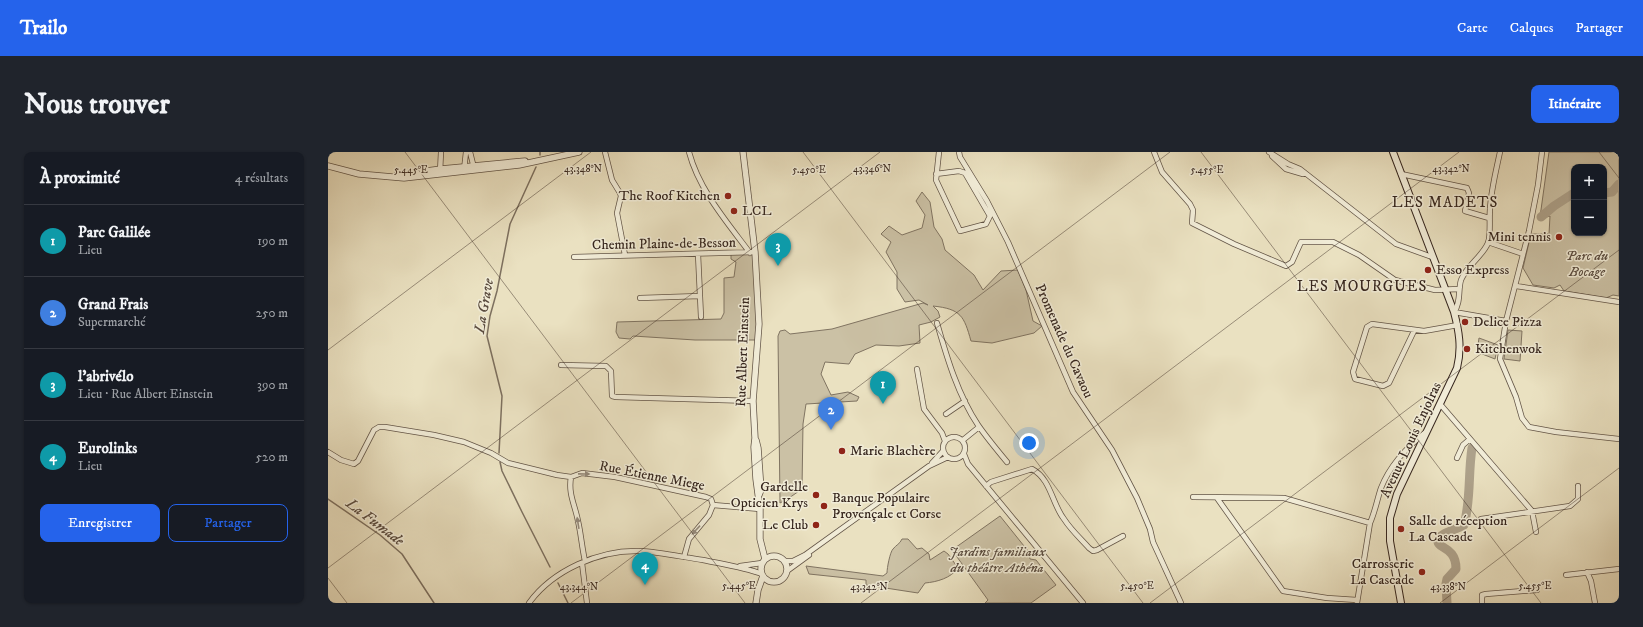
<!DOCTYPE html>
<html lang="fr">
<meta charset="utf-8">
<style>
body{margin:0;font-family:"IM FELL DW Pica",serif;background:#20242c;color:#f1f3f6}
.controls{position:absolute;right:12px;top:12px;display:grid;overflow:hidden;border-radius:8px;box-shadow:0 1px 3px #0004}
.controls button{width:36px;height:36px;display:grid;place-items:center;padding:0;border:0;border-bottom:1px solid #363941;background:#171b24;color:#f1f3f6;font:20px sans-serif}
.you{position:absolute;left:701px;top:291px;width:14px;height:14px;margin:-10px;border:3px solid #fff;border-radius:50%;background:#1a73e8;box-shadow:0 0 0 6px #1a73e833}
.badge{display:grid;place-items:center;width:26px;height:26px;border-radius:50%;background:#2563eb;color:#fff;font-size:13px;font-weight:700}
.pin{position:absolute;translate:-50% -33px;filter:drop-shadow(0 1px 2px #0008)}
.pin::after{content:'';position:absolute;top:21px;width:14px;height:12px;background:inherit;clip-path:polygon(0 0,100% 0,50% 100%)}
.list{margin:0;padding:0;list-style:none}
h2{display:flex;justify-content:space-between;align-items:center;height:52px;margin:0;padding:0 16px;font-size:17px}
h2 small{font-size:13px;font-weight:400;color:#9ea1a6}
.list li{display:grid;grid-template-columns:26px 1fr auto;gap:12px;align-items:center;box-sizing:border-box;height:72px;padding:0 16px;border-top:1px solid #363941}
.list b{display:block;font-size:15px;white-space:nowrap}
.list p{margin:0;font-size:13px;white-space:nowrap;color:#9ea1a6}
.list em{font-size:13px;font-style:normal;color:#9ea1a6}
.actions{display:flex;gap:8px;padding:12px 16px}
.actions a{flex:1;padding:9px 0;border:1px solid #2563eb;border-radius:8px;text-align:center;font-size:14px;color:#2563eb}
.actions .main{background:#2563eb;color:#fff}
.map{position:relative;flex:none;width:1291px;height:451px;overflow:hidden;border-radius:8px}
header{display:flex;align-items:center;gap:24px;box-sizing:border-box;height:56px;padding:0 20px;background:#2563eb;color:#fff}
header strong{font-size:19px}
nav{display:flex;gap:22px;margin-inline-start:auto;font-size:14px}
.intro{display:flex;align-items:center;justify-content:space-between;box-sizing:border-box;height:96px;padding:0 24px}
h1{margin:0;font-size:28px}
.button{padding:10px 18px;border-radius:8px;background:#2563eb;color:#fff;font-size:14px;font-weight:700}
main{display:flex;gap:24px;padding:0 24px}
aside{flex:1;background:#171b24;border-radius:8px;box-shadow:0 1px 3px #0004}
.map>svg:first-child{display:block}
.green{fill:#cbc1a5;stroke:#807462;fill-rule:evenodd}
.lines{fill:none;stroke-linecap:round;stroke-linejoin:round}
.stream{stroke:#7d705f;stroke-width:1.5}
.river{stroke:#ada18a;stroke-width:9}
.minor-casing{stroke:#635547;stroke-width:6}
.tertiary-casing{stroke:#635547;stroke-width:7}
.secondary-casing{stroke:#36261e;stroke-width:8}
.minor{stroke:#f1ecd7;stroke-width:4.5}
.tertiary{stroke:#f1ecd7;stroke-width:5.5}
.secondary{stroke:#f1ecd7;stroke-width:6}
.oneway{fill:#94897a}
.ticks{fill:none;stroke:#36261e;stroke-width:1;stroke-opacity:0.45}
.poi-dot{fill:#8f2418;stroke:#f1ecd7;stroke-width:1.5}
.labels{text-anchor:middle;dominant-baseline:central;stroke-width:3;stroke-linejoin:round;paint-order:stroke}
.poi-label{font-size:14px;fill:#36261e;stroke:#f1ecd7;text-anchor:start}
.street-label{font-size:14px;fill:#36261e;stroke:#f1ecd7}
.park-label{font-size:14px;font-style:italic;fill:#5b4d40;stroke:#f1ecd7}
.neighbourhood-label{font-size:15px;letter-spacing:1px;fill:#36261e;stroke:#f1ecd7}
.water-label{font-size:15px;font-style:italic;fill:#5a4b3e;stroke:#f1ecd7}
.ticks-label{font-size:10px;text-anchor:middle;fill:#36261e;stroke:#f1ecd7;stroke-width:3;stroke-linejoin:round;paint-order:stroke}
</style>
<header>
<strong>Trailo</strong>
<nav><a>Carte</a><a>Calques</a><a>Partager</a></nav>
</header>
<div class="intro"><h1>Nous trouver</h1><a class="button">Itinéraire</a></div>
<main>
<aside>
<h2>À proximité<small>4 résultats</small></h2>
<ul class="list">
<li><span class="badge" style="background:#0f9aa8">1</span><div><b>Parc Galilée</b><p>Lieu</p></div><em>190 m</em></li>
<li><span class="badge" style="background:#3f7fe0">2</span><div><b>Grand Frais</b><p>Supermarché</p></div><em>250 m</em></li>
<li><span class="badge" style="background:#0f9aa8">3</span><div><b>l'abrivélo</b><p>Lieu · Rue Albert Einstein</p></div><em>390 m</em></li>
<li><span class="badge" style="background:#0f9aa8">4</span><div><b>Eurolinks</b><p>Lieu</p></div><em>520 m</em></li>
</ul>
<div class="actions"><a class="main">Enregistrer</a><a>Partager</a></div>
</aside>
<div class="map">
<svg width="1291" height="451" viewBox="0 0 1291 451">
<rect width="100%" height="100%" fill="#eae1c1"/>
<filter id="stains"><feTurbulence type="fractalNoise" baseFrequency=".005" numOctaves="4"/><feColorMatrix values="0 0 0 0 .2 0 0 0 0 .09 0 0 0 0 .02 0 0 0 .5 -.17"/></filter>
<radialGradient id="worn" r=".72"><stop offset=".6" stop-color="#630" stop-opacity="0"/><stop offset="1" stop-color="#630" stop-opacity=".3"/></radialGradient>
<!-- green -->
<path class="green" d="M1221,0H1291V144L1285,143L1278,146L1236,139L1232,133L1226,136L1205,133L1195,116L1203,82H1221L1222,64L1215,66L1212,65ZM1246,15H1276V81H1246Z
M594,40L602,50L606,75L614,87L617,98L646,123L655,138L673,119L690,118L698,138L705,169L714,174L706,181L664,191L643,189C636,164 633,157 605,154L610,159L612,165L603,170L591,173L592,191L571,194L548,193L527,202L521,212L497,210L493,222L503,243L520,240L531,245L529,249L478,252L475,272L474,337L461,346L452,351L450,184L452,179L457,178L462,182L504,177L595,151L600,153L591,148L577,150L569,137V120L558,100L563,90L553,82L561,74L574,83L594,76L597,63L588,49Z
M427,100L429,188H367L305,184L302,187L291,186L288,180L289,170L393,167L396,161V126L406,125L408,110L403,107V101Z
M1180,178L1194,179L1192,209L1176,207Z
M1151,186L1170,193L1167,207L1149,200Z
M672,364L700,399L702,407L708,408L728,433L703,451H657L660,448L624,398Z
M574,387H580L589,397L594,396L601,402L602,408L616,399L620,402L630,416C623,426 609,430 597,431L590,441L538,433V428L481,422L478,414L555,424L559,421C559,416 562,400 565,397C568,393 572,392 574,387Z"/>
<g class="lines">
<!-- stream -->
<path class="stream" d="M212,0V3
M171,301L174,244L159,184L162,164L169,139L182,72L208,15
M172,310L174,319L194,360L222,415
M0,347L52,383L74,402L106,451
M230,431L240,451"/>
<!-- river -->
<path class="river" d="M1276,41L1284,40L1291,32
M1213,65L1226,54L1246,41
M1119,451L1118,432L1119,427L1128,417C1128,395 1111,397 1110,390C1109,381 1131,377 1136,373C1143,348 1140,321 1144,296"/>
<defs>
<path id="minor" d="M142,0L146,16
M277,0L284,28L292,41L293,44L289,61L297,103
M361,0C371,38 399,70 422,101
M631,0L632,5L659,49L680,90L745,240L784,298L809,346L822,377L825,390L853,451
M826,0L834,20L862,52L865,58L864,71L906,92L958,114L964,110L973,90H1005L1031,103L1067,128L1107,138L1131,137
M941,0L960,12L972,17L1068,92L1104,105
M1172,0C1168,19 1163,38 1162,57C1161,66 1163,84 1160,91C1154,105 1139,113 1133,128C1130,138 1133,151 1126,160L1178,169
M1214,0L1210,33L1201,79L1178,169L1172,207L1188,245L1194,266L1201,275L1228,280L1291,287
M944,4L958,17L975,22
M136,18L138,0
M112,20L113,0
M608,22L631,19L637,21L662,64L658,72L632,79L608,28C609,18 610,9 611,0
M1073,22L1139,36L1141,41L1137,59L1161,66
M1160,90L1195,102
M370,102L373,165
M246,105L427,100
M1188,134L1291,150
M312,146L372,144
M609,171C619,206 630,243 650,273C659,286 669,298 679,310
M1086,179L1061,231L1055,234L1027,227L1025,220L1039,175L1044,172L1096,179L1130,173
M233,213L278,214L283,219L284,244L288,245L425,249
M589,217L596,257L614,281L617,289
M1112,252L1204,359L1208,380
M618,262L637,249
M615 296a11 11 0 1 1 22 0a11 11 0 1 1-22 0Z
M635,288L651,275
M0,300L13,308L26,312L30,309L46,278L51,275H57L106,283L136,290L163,301L180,311L229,323L243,325L254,321L287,325L378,345L383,347L385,353
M636,302L640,312L755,451
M1129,306L1135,293L1142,287
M604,311L615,299
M243,325C240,342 247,353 250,369C253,382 254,396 257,409
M658,334L663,330L704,317C723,327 724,352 736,367C743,378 753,387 761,396L765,399L769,398L795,384
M865,345L956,346L1042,371
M889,346L955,439L999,446L1029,448
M385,353L432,357
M1153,367L1242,354L1250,347V334
M356,405L361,387L381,363L385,353
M457,409H465L477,403L601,314L620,305
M254,411L259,451
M412,414L434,411
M459,419L481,403
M1259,420L1263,429L1267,451
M1238,423L1291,417
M201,451C225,418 271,398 311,399C332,400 354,405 375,408C394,412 415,415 434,422
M1029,451L1042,371C1047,360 1049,348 1053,336C1062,313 1080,294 1099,279
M1154,451V443L1158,442L1209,438"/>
<path id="tertiary" d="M415,0L427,100L431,172L425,249L427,286L426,295L428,327L432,357V387L437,407
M0,14L31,22L76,26L191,13L251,0
M69,23L113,17L197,9
M428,288L430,296L433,338L431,343
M433 417a13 13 0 1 1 26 0a13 13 0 1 1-26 0Z
M428,451L430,438L435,424"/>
<path id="secondary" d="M1065,0L1126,160C1131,179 1134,196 1129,216L1069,342L1062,366V389L1073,451"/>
</defs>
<!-- minor casing -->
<use href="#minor" class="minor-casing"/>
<!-- tertiary casing -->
<use href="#tertiary" class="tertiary-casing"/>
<!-- secondary casing -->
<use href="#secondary" class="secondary-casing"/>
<!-- minor -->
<use href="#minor" class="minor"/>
<!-- tertiary -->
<use href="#tertiary" class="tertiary"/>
<!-- secondary -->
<use href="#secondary" class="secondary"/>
</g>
<!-- one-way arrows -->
<defs><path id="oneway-solid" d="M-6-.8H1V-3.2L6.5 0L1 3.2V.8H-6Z"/></defs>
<g class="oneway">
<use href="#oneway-solid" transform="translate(256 322) rotate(1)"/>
<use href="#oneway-solid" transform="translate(250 371) rotate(-99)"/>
<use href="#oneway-solid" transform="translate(368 378) rotate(133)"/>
</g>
<!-- ticks -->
<path class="ticks" d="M77,0L417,451M475,0L815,451M873,0L1213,451M1271,0L1291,26M0,198L263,0M0,416L552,0M0,426L19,451M243,451L842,0M533,451L1131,0M822,451L1291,98M1112,451L1291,316"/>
<!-- markers -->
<g class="poi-dot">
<circle cx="400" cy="44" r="4"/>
<circle cx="406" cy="59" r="4"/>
<circle cx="1231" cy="85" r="4"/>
<circle cx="1100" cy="118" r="4"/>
<circle cx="1137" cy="170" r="4"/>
<circle cx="1139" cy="197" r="4"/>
<circle cx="514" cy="299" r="4"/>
<circle cx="488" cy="343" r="4"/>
<circle cx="496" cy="354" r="4"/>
<circle cx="488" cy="373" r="4"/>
<circle cx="1073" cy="377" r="4"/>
<circle cx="1094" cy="420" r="4"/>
</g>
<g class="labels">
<!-- poi labels -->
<g class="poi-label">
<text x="392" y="44" text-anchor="end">The Roof Kitchen</text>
<text x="414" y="59">LCL</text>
<text x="1223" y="85" text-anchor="end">Mini tennis</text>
<text x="1108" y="118">Esso Express</text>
<text x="1145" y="170">Delice Pizza</text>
<text x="1147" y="197">Kitchenwok</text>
<text x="522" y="299">Marie Blachère</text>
<text x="480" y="335" text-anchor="end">Gardelle<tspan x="480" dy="16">Opticien Krys</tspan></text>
<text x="504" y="346">Banque Populaire<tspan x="504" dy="16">Provençale et Corse</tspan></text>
<text x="1081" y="369">Salle de réception<tspan x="1081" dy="16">La Cascade</tspan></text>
<text x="480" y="373" text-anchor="end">Le Club</text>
<text x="1086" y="412" text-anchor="end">Carrosserie<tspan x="1086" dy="16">La Cascade</tspan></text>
</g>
<!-- street labels -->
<g class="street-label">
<text transform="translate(336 92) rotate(-1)">Chemin Plaine-de-Besson</text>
<text transform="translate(736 189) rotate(66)">Promenade du Cavaou</text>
<text transform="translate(415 200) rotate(-88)">Rue Albert Einstein</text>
<text transform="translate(1083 288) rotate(-65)">Avenue Louis Enjolras</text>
<text transform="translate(324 324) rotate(11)">Rue Étienne Miege</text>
</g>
<!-- park labels -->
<g class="park-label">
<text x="1259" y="104">Parc du<tspan x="1259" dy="16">Bocage</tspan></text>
<text x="669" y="400">Jardins familiaux<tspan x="669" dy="16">du théâtre Athéna</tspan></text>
</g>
<!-- neighbourhood labels -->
<g class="neighbourhood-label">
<text x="1117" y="50">LES MADETS</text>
<text x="1034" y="134">LES MOURGUES</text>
</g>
<!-- water labels -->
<g class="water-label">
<text transform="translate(156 154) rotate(-80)">La Grave</text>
<text transform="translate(47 370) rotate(37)">La Fumade</text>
</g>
</g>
<g class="ticks-label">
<text x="255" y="20">43.348°N</text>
<text x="544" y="20">43.346°N</text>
<text x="1123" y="20">43.342°N</text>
<text x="83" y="21">5.445°E</text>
<text x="481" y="21">5.450°E</text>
<text x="879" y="21">5.455°E</text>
<text x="411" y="437">5.445°E</text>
<text x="809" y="437">5.450°E</text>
<text x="1207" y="437">5.455°E</text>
<text x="251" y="438">43.344°N</text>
<text x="541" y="438">43.342°N</text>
<text x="1120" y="438">43.338°N</text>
</g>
<rect width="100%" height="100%" filter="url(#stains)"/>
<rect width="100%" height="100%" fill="url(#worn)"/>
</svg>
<div class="controls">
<button>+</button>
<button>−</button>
</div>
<div class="you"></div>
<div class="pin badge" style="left:555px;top:252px;background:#0f9aa8">1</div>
<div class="pin badge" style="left:503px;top:278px;background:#3f7fe0">2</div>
<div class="pin badge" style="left:450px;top:114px;background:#0f9aa8">3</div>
<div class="pin badge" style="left:317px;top:433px;background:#0f9aa8">4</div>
</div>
</main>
